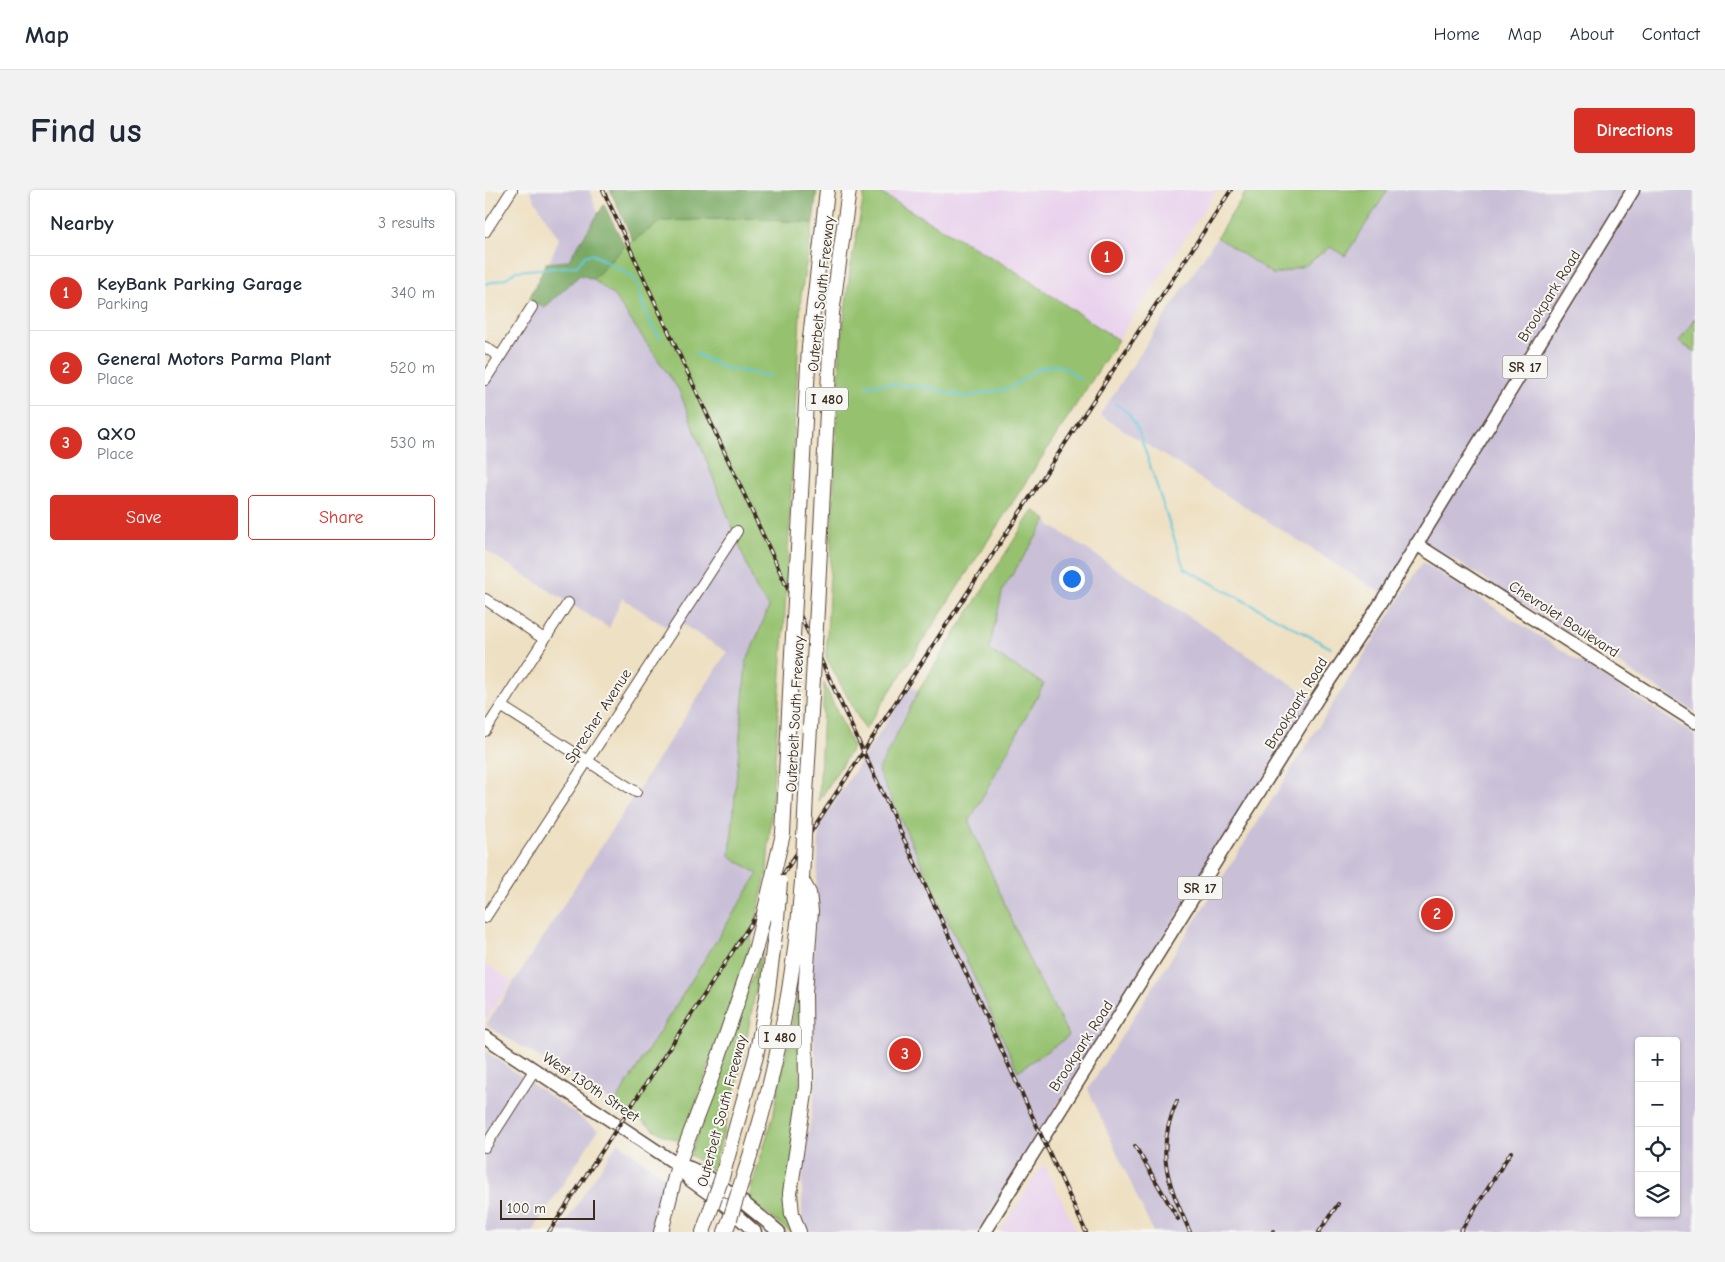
<!DOCTYPE html>
<meta charset="utf-8">
<style>
body{margin:0;font-family:"Comic Neue",sans-serif;background:#f2f2f3;color:#1f2937}
.controls{position:absolute;right:15px;bottom:15px;display:grid;overflow:hidden;border-radius:5px;box-shadow:0 1px 4px #0004}
.controls button{width:45px;height:45px;display:grid;place-items:center;padding:0;border:0;border-bottom:1px solid #e0e1e3;background:#fff;color:#1f2937;font:25px sans-serif}
.scale{position:absolute;left:15px;bottom:12px;width:95px;box-sizing:border-box;padding-left:5px;border:2px solid #3b2a1e;border-top:0;font-size:14px;line-height:18px;white-space:nowrap;color:#3b2a1e;-webkit-text-stroke:4px #f6f6f2;paint-order:stroke}
.you{position:absolute;left:586px;top:388px;width:18px;height:18px;margin:-12px;border:4px solid #fff;border-radius:50%;background:#1a73e8;box-shadow:0 0 0 8px #1a73e833}
.badge{display:grid;place-items:center;width:32px;height:32px;border-radius:50%;background:#d93025;color:#fff;font-size:16px;font-weight:700}
.pin{position:absolute;translate:-50% -50%;border:2px solid #fff;box-shadow:0 1px 5px #0006}
.list{margin:0;padding:0;list-style:none}
h2{display:flex;justify-content:space-between;align-items:center;height:65px;margin:0;padding:0 20px;font-size:21px}
h2 small{font-size:16px;font-weight:400;color:#747a83}
.list li{display:grid;grid-template-columns:32px 1fr auto;gap:15px;align-items:center;box-sizing:border-box;height:75px;padding:0 20px;border-top:1px solid #e0e1e3}
.list b{display:block;font-size:19px;white-space:nowrap}
.list p{margin:0;font-size:16px;white-space:nowrap;color:#747a83}
.list em{font-size:16px;font-style:normal;color:#747a83}
.actions{display:flex;gap:10px;padding:15px 20px}
.actions a{flex:1;padding:11px 0;border:1px solid #d93025;border-radius:5px;text-align:center;font-size:18px;color:#d93025}
.actions .main{background:#d93025;color:#fff}
.icon{flex:none;width:28px;height:28px;fill:none;stroke:currentColor;stroke-width:2;stroke-linecap:round;stroke-linejoin:round}
.map{position:relative;flex:none;width:1210px;height:1042px;overflow:hidden;border-radius:5px}
header{display:flex;align-items:center;gap:30px;box-sizing:border-box;height:70px;padding:0 25px;background:#fff;border-bottom:1px solid #e0e1e3}
header strong{font-size:24px}
nav{display:flex;gap:28px;margin-inline-start:auto;font-size:18px}
.intro{display:flex;align-items:center;justify-content:space-between;box-sizing:border-box;height:120px;padding:0 30px}
h1{margin:0;font-size:35px}
.button{padding:12px 22px;border-radius:5px;background:#d93025;color:#fff;font-size:18px;font-weight:700}
main{display:flex;gap:30px;padding:0 30px}
aside{flex:1;background:#fff;border-radius:5px;box-shadow:0 1px 4px #0004}
.map>svg:first-child{display:block}
.built{fill:#e9d2ed}
.industrial{fill:#c9bfd7;fill-rule:evenodd}
.green{fill:#96c270;stroke:#687647}
.forest{fill:#78a862;stroke:#5a6940}
.lines{fill:none;stroke-linecap:round;stroke-linejoin:round}
.stream{stroke:#5fc8da;stroke-width:2}
.minor-casing{stroke:#564537;stroke-width:12}
.major-casing{stroke:#564537;stroke-width:15}
.highway-casing{stroke:#564537;stroke-width:16}
.minor{stroke:#fff;stroke-width:10}
.major{stroke:#fff;stroke-width:12}
.highway{stroke:#fff;stroke-width:14}
.rail-casing{stroke:#3b2a1e;stroke-width:4}
.rail{stroke:#f6f6f2;stroke-width:2;stroke-dasharray:5.5;stroke-linecap:butt}
.highway-bridge-casing{stroke:#564537;stroke-width:16;stroke-linecap:butt}
.highway-bridge{stroke:#fff;stroke-width:14}
.labels{text-anchor:middle;dominant-baseline:central;stroke-width:4;stroke-linejoin:round;paint-order:stroke}
.shield{fill:#f6f6f2;stroke:#73675e;stroke-width:1}
.shield-label{font-size:14px;font-weight:bold;fill:#3b2a1e}
.street-label{font-size:15px;fill:#3b2a1e;stroke:#f6f6f2}
</style>
<header>
<strong>Map</strong>
<nav><a>Home</a><a>Map</a><a>About</a><a>Contact</a></nav>
</header>
<div class="intro"><h1>Find us</h1><a class="button">Directions</a></div>
<main>
<aside>
<h2>Nearby<small>3 results</small></h2>
<ul class="list">
<li><span class="badge">1</span><div><b>KeyBank Parking Garage</b><p>Parking</p></div><em>340 m</em></li>
<li><span class="badge">2</span><div><b>General Motors Parma Plant</b><p>Place</p></div><em>520 m</em></li>
<li><span class="badge">3</span><div><b>QXO</b><p>Place</p></div><em>530 m</em></li>
</ul>
<div class="actions"><a class="main">Save</a><a>Share</a></div>
</aside>
<div class="map">
<svg width="1210" height="1042" viewBox="0 0 1210 1042">
<rect width="100%" height="100%" fill="#f6f6f2"/>
<filter id="ink" filterUnits="userSpaceOnUse"><feTurbulence type="fractalNoise" baseFrequency=".02" numOctaves="2"/><feDisplacementMap in="SourceGraphic" scale="10" xChannelSelector="R" yChannelSelector="G"/><feConvolveMatrix kernelMatrix="1 2 1 2 8 2 1 2 1" color-interpolation-filters="sRGB"/></filter>
<filter id="wash" filterUnits="userSpaceOnUse"><feTurbulence type="fractalNoise" baseFrequency=".0096" numOctaves="4" result="noise"/><feDisplacementMap in="SourceGraphic" scale="20" xChannelSelector="R" yChannelSelector="G"/><feGaussianBlur stdDeviation="1.12" result="paint"/><feColorMatrix in="noise" values="0 0 0 0 0 0 0 0 0 0 0 0 0 0 0 0 0 1.4 0 .05"/><feComposite in="paint" operator="in"/></filter>
<g filter="url(#wash)">
<rect width="100%" height="100%" fill="#eee0c2"/>
<!-- built -->
<path class="built" d="M380,0H732L633,150L530,81Z
M0,773L27,791L0,831Z
M560,975L592,1042H515L556,977Z"/>
<!-- industrial -->
<path class="industrial" d="M46,0H104L130,63L108,89L129,106L194,200L272,401L284,417L261,473L245,666L273,684L130,913L1,835L242,462L197,434L184,439L137,408L124,438L0,360V191L43,123L74,49L49,9Z
M903,0H1210V128L1194,152L1210,162V522L939,351L904,408L615,225L732,47L789,85L821,75L845,57L860,66Z
M562,330L565,335L829,509L492,1042H317V988L332,885L325,803L335,634L425,496L434,500L393,581L533,881L584,846L545,772L484,632L559,495L504,461L518,399Z
M938,372L1210,545V1042H668L603,899ZM1154,851H1191V1023H1154Z
M0,861L113,940L47,1042H0Z
M133,952L183,990L169,1042H74Z"/>
<!-- green -->
<path class="green" d="M380,0H390L530,81L633,150L380,540L341,467L355,164L365,80Z
M762,0H903L860,66L845,57L821,75L789,85L732,47Z
M266,28L328,33L316,105L299,442L282,681L265,756L198,952L176,944L130,913L273,684L245,666L261,473L284,417L272,401L194,200L129,106L108,89L130,63L176,31Z
M1210,128V162L1194,152Z
M548,320L562,330L518,399L504,460L559,494L484,632L545,772L584,846L533,881L393,581L434,500Z
M339,493L368,557L334,611Z
M279,754L257,874L228,981L205,965Z
M313,805L317,806L310,1042H305L263,1009L288,926Z"/>
<!-- forest -->
<path class="forest" d="M125,0H332L328,33L266,28L176,31L148,51Z
M119,15L140,56L108,89L95,85L59,118L44,109L61,73L83,71Z"/>
<g class="lines">
<!-- stream -->
<path class="stream" d="M0,94L20,89L31,81L92,76L100,66L107,64L147,86L154,97L157,113L166,134L176,148
M210,163L240,178L285,186
M381,195L406,194L447,198L479,207L525,198L554,178L569,175L577,176L595,189
M630,213L643,223L653,239L699,378L846,458"/>
</g>
</g>
<g filter="url(#ink)">
<g class="lines">
<defs>
<path id="minor" d="M0,42L27,0
M0,157L15,167
M0,190L47,117
M0,409L59,449
M16,516L151,602
M0,541L83,413
M0,728L252,341
M0,957L50,879"/>
<path id="major" d="M931,354L1210,532
M0,847L193,975C216,975 275,1026 294,1042
M193,975L205,990L240,1015L270,1042
M499,1042L834,506L894,416L1148,0"/>
<path id="highway" d="M312,377L324,157L342,0
M332,419L347,123L364,0
M321,604L327,505
M298,644L307,463
M237,987L271,866L282,807L292,729
M254,1000C288,900 309,796 317,691
M176,1042L193,975L228,884L271,757
M218,1042L227,1016
M240,1042L245,1029
M314,1042L307,1024L305,1003L321,897L320,803L326,721L324,703L317,690"/>
</defs>
<!-- minor casing -->
<use href="#minor" class="minor-casing"/>
<!-- major casing -->
<use href="#major" class="major-casing"/>
<!-- highway casing -->
<use href="#highway" class="highway-casing"/>
<!-- minor -->
<use href="#minor" class="minor"/>
<!-- major -->
<use href="#major" class="major"/>
<!-- highway -->
<use href="#highway" class="highway"/>
<defs>
<path id="rail" d="M118,0L601,1042
M692,911C669,964 683,993 705,1042
M650,956L693,1029
M64,1042L746,0
M788,1042V1041
M834,1042L853,1014
M975,1042L1026,962"/>
</defs>
<!-- rail casing -->
<use href="#rail" class="rail-casing"/>
<!-- rail -->
<use href="#rail" class="rail"/>
<defs>
<path id="highway-bridge" d="M307,463L312,377
M327,505L332,419
M317,690L321,604
M292,729L295,692
M271,757L298,644
M227,1016L237,987
M245,1029L254,1000"/>
</defs>
<!-- highway-bridge casing -->
<use href="#highway-bridge" class="highway-bridge-casing"/>
<!-- highway-bridge -->
<use href="#highway-bridge" class="highway-bridge"/>
</g>
</g>
<g class="labels">
<!-- shield labels -->
<g class="shield">
<rect x="1017.5" y="165.5" width="45" height="23" rx="4"/>
<rect x="321" y="197.5" width="42" height="23" rx="4"/>
<rect x="692.5" y="686.5" width="45" height="23" rx="4"/>
<rect x="274" y="835.5" width="42" height="23" rx="4"/>
</g>
<g class="shield-label">
<text x="1040" y="177">SR 17</text>
<text x="342" y="209">I 480</text>
<text x="715" y="698">SR 17</text>
<text x="295" y="847">I 480</text>
</g>
<!-- street labels -->
<g class="street-label">
<text transform="translate(336 104) rotate(-84)">Outerbelt South Freeway</text>
<text transform="translate(1064 106) rotate(-58)">Brookpark Road</text>
<text transform="translate(1079 429) rotate(33)">Chevrolet Boulevard</text>
<text transform="translate(811 513) rotate(-58)">Brookpark Road</text>
<text transform="translate(310 524) rotate(-87)">Outerbelt South Freeway</text>
<text transform="translate(113 526) rotate(-57)">Sprecher Avenue</text>
<text transform="translate(596 856) rotate(-57)">Brookpark Road</text>
<text transform="translate(106 897) rotate(34)">West 130th Street</text>
<text transform="translate(237 921) rotate(-75)">Outerbelt South Freeway</text>
</g>
</g>
</svg>
<div class="controls">
<button>+</button>
<button>−</button>
<button><svg class="icon" aria-label="locate" viewBox="0 0 24 24"><circle cx="12" cy="12" r="6"/><path d="M12 2v4M12 18v4M2 12h4M18 12h4"/></svg></button>
<button><svg class="icon" aria-label="layers" viewBox="0 0 24 24"><path d="M12 4l9 5-9 5-9-5zM3 14l9 5 9-5"/></svg></button>
</div>
<div class="scale">100 m</div>
<div class="you"></div>
<div class="pin badge" style="left:622px;top:67px">1</div>
<div class="pin badge" style="left:952px;top:724px">2</div>
<div class="pin badge" style="left:420px;top:864px">3</div>
</div>
</main>
